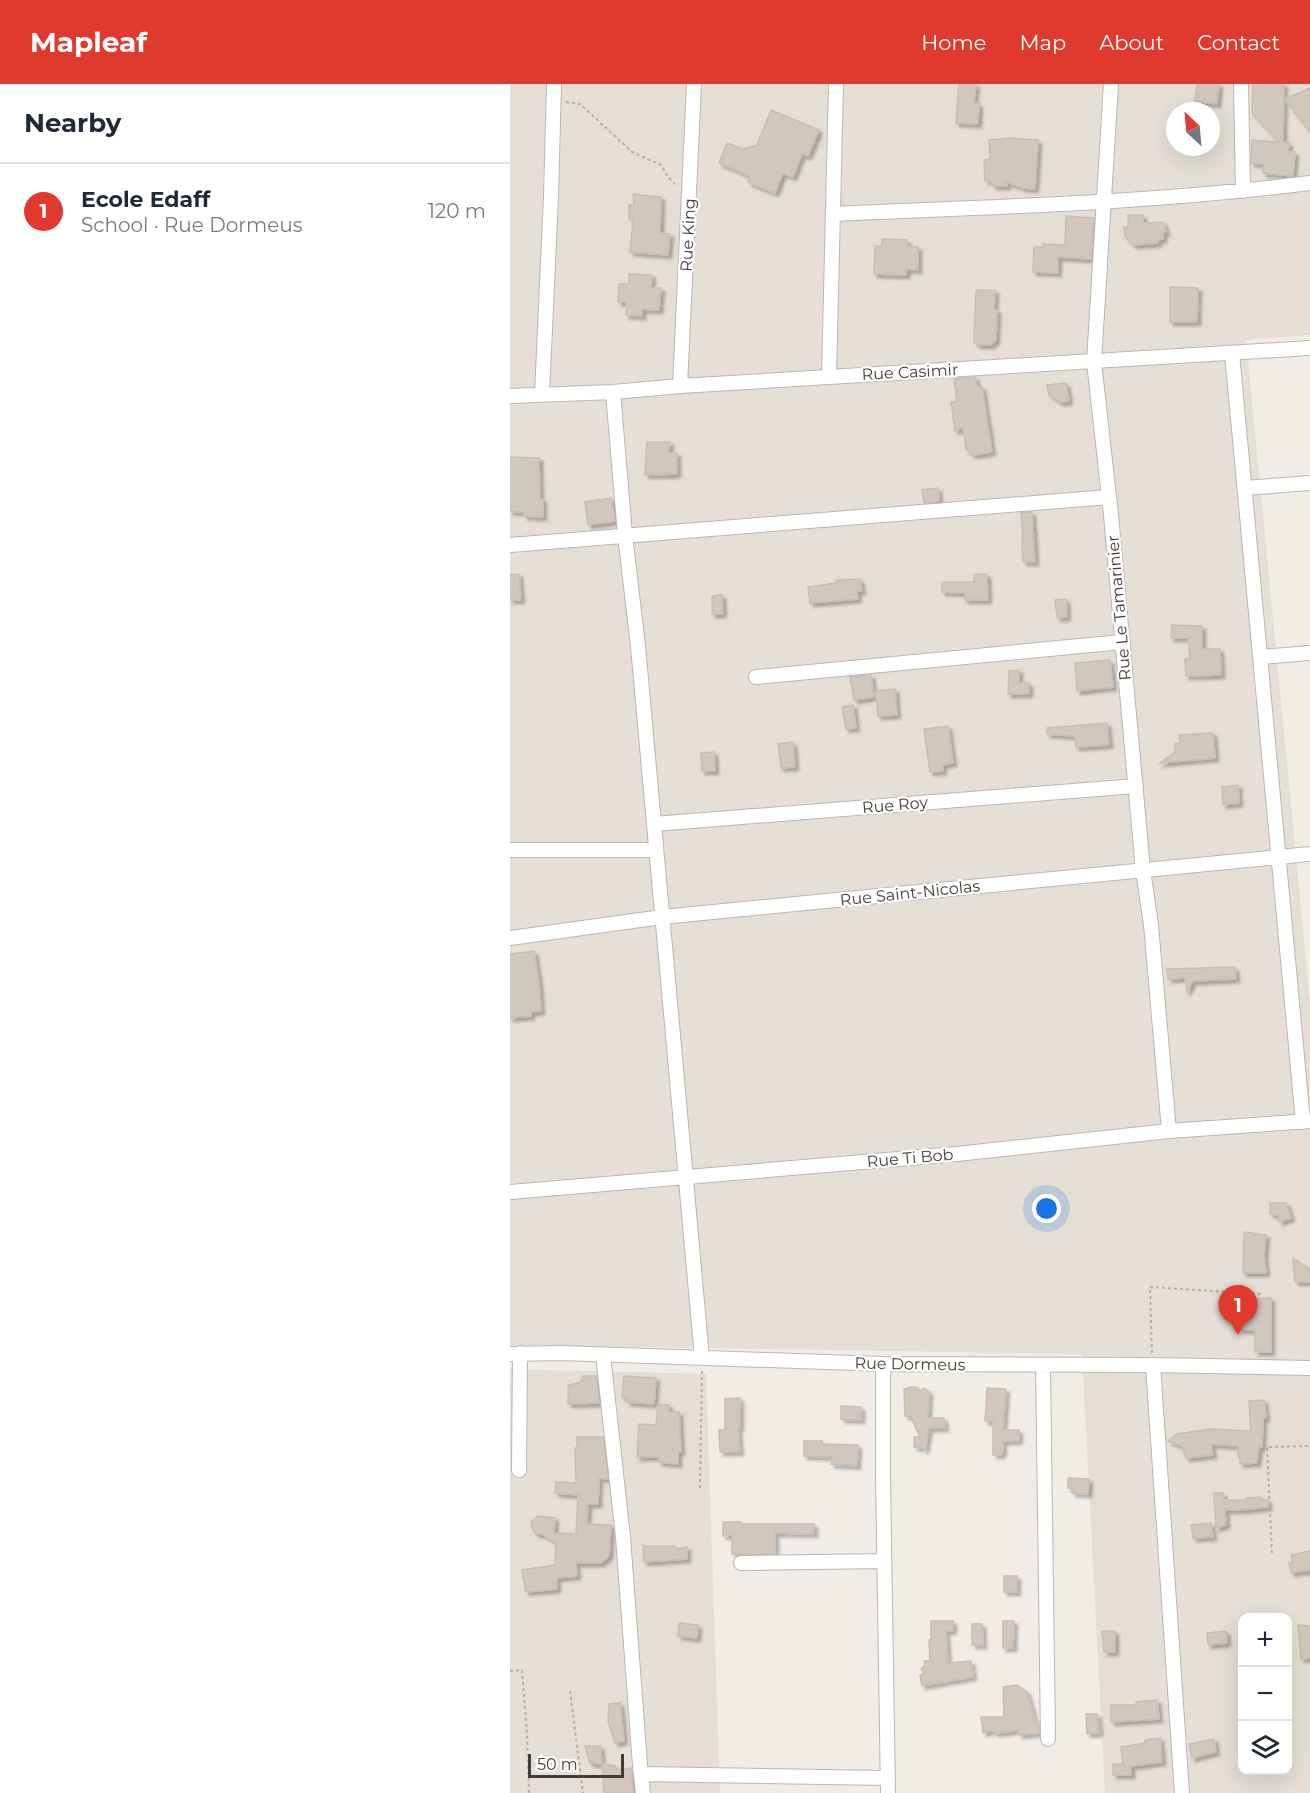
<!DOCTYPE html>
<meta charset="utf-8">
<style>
body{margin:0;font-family:Montserrat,sans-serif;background:#f2f2f3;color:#1f2937}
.controls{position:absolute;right:18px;bottom:18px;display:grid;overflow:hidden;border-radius:12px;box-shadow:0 6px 24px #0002}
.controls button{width:54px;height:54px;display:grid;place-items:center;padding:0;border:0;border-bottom:2px solid #e0e1e3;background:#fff;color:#1f2937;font:30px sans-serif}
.compass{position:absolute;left:656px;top:18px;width:54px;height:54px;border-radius:50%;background:#fff;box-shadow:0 6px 24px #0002;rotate:334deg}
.scale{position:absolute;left:18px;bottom:15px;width:96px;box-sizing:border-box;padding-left:6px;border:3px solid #423d36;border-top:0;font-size:16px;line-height:21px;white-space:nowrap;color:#423d36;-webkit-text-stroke:4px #fff;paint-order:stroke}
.you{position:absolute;left:537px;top:1125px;width:21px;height:21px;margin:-15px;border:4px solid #fff;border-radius:50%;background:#1a73e8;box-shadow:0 0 0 9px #1a73e833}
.badge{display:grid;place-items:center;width:39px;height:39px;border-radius:50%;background:#e03a2e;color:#fff;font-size:20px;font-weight:700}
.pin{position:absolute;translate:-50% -50px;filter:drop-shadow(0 2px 3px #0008)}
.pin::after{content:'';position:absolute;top:32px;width:21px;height:18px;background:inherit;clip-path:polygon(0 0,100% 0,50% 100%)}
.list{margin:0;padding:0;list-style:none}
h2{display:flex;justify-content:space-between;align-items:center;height:78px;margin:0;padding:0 24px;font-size:26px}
h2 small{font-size:20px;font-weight:400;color:#747a83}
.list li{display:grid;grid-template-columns:39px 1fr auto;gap:18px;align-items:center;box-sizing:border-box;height:96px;padding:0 24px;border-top:2px solid #e0e1e3}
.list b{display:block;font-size:22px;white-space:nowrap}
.list p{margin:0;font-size:20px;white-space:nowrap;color:#747a83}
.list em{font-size:20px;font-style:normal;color:#747a83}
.icon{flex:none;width:33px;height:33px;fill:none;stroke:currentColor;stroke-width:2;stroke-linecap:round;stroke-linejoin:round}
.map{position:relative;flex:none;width:800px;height:1709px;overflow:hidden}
header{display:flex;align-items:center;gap:36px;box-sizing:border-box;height:84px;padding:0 30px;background:#e03a2e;color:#fff}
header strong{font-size:28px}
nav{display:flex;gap:33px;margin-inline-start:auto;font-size:21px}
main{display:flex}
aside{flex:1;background:#fff}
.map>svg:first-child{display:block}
.residential{fill:#e4ded4;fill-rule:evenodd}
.building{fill:#d1c7bd;stroke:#cbbeb1;stroke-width:1.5;filter:url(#shadow)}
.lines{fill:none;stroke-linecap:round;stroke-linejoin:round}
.minor-casing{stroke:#beb6ad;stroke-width:16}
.path{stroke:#bbae9d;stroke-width:2;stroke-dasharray:3 3;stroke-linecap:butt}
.minor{stroke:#fff;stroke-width:14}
.labels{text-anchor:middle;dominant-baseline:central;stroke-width:4.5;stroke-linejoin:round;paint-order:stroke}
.street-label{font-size:16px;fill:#423d36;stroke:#fff}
</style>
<header>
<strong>Mapleaf</strong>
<nav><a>Home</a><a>Map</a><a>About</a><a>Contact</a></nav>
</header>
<main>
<aside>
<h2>Nearby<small></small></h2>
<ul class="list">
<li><span class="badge">1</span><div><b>Ecole Edaff</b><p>School · Rue Dormeus</p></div><em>120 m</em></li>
</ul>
</aside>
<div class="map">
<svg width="800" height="1709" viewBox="0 0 800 1709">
<defs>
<filter id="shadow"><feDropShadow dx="3.5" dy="3.5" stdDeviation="1.5" flood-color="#0004"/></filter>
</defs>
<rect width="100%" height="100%" fill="#f1ece6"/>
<!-- residential -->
<path class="residential" d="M0,0H800V251L736,256L800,917V1709H595L572,1270L0,1261ZM665,27H701V63H665ZM732,1534H778V1686H732Z
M0,1285L196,1290L210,1709H0Z"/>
<!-- building -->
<path class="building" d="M449,0H466L464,19H469L468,40L446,39Z
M687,0H709L707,20L685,17Z
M743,0H774L773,58L779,59L778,68H785L783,92L753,89L754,80L741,79L742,56L769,58L742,29Z
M800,4V48L775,15Z
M261,26L309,46L298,72L292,70L283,93L273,89L265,109L238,98L240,92L209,79L217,59L233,65L247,61Z
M499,54L528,56L525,105L514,104L496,98L497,102H483L480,96L475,97L474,76L480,75L479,56Z
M123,110L151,113L150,149L160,150L158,171L120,168L123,135H119V121L124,120Z
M618,131H633V139L653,138L656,148L653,149V155L648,156V159L624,161L615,153L614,143H618Z
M556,132L584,134L581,175L548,173V189L523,188L524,163H533V160L555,161Z
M372,155L397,156V162L408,163V186L397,185L396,191L364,190L365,162H372Z
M119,190L142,191L141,204H151L149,226L132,225V232L116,231L117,218H108L109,200H119Z
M660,203L688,204L687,238H660Z
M466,206H485L484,226H487L486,256L481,261H468L464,258Z
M465,293L467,303H472L482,368L464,371L456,365L453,343L445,347L441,318L447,317L444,295Z
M556,299L559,317L550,318L539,311L537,301Z
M137,358H160L159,369H167V390L135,391Z
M0,373L29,374L30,415L33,416V433L14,432V428L0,427Z
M428,404L429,417L414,419L412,406Z
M101,414L105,437L78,441L75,418Z
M522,428L525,478H513L512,455H513L511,429Z
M9,490L11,516H0V491Z
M464,490H477L478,516H455V509L432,508V498H464Z
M350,495L352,507H347L348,515L300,519L298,503L326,499V496Z
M212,511L213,530H202V512Z
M556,515L557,533L547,534L545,516Z
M662,541L692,542V565H710L711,591L676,592L675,575L680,574L678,554H661Z
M600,576L603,603L567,607L565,579Z
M509,586V599H519V610H498L499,587Z
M361,591L364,613L344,616L340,593Z
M385,605L387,631L368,632L366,607Z
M343,621L346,644L336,645L332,623Z
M597,639L599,661L566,663L565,652L537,650V644Z
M438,642L443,679L432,681L433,687L420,688L414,645Z
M703,649L705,674L650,679L665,668V659H670L669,651Z
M283,658L285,683L271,684L268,660Z
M204,668L205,687H192L191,669Z
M728,701L729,719L713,721L712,703Z
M24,867L29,899L31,927L21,928V932L0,934V870Z
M725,883L726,895L683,897L677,908L675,894L658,895L657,885Z
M760,1119H776L781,1134L769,1138V1131L760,1130Z
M734,1148L756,1151L754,1172L756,1189H733Z
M783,1175L800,1185V1198H785Z
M761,1214V1268H745V1246H730V1215Z
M73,1292H86L89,1319L58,1320V1301L71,1298Z
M114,1292L146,1294L144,1320L117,1318V1313H112Z
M401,1303H406L410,1307L414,1304L419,1308L418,1334H434L435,1344H419L415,1367L414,1364L404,1363V1353H410L401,1333L395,1332L394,1305Z
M477,1304L496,1305L493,1346H509V1357H493V1368H492L491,1371H483V1337H475Z
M230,1314V1344H228L230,1368H210L209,1346H215V1315Z
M754,1316L756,1334H753L752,1363L749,1362L747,1379L730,1380V1373L728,1372V1362L701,1360L703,1371L676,1374L672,1362L658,1357L667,1350L700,1345L741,1347L739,1317Z
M148,1320L159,1321V1328H169L171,1368H168V1380L149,1378V1373H127L129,1340L146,1341Z
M331,1322L351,1323V1336L331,1335Z
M67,1353H93L98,1395L89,1394L88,1420H78L77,1440L101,1441L99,1472L91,1479H66L67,1492L47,1494V1505L16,1508L12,1486L45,1481L46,1458L32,1450H26L22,1444L21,1438L28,1432L45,1434L44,1449L66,1450L68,1411L45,1409L46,1398L66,1399L65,1364H67Z
M294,1357H312V1360L348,1361L347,1382L321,1380L322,1373L294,1372Z
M558,1394L579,1395L578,1410L562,1409V1404H558Z
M704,1409H713L714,1416H736V1414L751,1413V1416H758V1423L731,1426H715L716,1441L706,1444Z
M213,1438H231V1440H304V1450L265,1449V1470H222V1451L213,1452Z
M701,1439L703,1453L683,1454L681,1441Z
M133,1462H164L167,1465L177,1463V1475L134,1478Z
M800,1467V1486L781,1489L779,1479H783L781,1471Z
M494,1492H507V1508H494Z
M421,1537H443V1547H436L438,1579L461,1577L463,1593L412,1602L410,1591L414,1589L411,1585L415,1581L414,1577H420L419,1556H421Z
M493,1537H504L503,1564H493Z
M169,1539L188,1541L187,1554L168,1552Z
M462,1540H472L473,1561H462Z
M788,1541L800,1542V1574L791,1575Z
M592,1547H605V1568H594Z
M716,1547L717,1559L698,1561L697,1549Z
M507,1601L517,1608L525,1638L528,1637L529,1649L509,1651V1646L486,1649L482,1646L473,1649L471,1633H494L493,1603Z
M647,1616L649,1635L601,1638V1621H627L626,1618Z
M110,1619L114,1657L105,1659L98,1637L99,1620Z
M576,1630H587L589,1649L577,1650Z
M650,1654L652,1678L621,1682V1691H603V1680H613L611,1663L635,1659V1656Z
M704,1655L706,1668L682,1674L679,1660Z
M75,1662H90L92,1680L80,1679Z
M92,1680L105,1682V1686L121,1684L123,1709H94Z"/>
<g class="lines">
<defs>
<path id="minor" d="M601,0L584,278L601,431L633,786L641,841L659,1047
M731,0L733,107
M323,130C482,123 641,119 800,99
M722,269L793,1038
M319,293L326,0
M170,302L184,0
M103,308L115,451L128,562L192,1274
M32,310L41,113L44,0
M0,312L103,308L170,302L800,264
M735,404L800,399
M0,461L599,413
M750,573L800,569
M246,593L612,558
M144,740L626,702
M0,766H146
M0,854L152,833L800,770
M0,1108L447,1070L659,1047L800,1037
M0,1270L51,1269L373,1280L643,1281L800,1284
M93,1271L113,1453L130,1681L133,1709
M373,1280V1392L378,1709
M533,1281L538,1655
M643,1281L672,1709
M9,1386L10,1269
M231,1479L374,1477
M131,1690L378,1694"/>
</defs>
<!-- minor casing -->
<use href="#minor" class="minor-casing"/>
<!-- path -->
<path class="path" d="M56,18L70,20L122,68L151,81L158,93L166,101
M642,1269L640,1203L751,1210
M190,1404L192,1286
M762,1469L757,1363L800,1362
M0,1587L12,1586L17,1650L19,1709
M60,1607L73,1709"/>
<!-- minor -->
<use href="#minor" class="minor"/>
</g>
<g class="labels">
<!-- street labels -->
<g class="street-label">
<text transform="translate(178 151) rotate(-87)">Rue King</text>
<text transform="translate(400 288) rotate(-3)">Rue Casimir</text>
<text transform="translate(609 524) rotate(-95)">Rue Le Tamarinier</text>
<text transform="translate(385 721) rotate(-5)">Rue Roy</text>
<text transform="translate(400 809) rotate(-6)">Rue Saint-Nicolas</text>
<text transform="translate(400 1074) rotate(-5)">Rue Ti Bob</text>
<text transform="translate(400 1280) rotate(1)">Rue Dormeus</text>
</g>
</g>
</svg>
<div class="controls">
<button>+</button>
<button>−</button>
<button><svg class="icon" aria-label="layers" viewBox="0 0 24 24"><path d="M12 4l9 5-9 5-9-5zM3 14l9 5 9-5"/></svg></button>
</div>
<svg class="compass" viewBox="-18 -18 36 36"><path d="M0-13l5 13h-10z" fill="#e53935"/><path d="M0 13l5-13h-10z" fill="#747a83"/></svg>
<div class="scale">50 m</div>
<div class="you"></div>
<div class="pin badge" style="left:728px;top:1251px">1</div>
</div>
</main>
